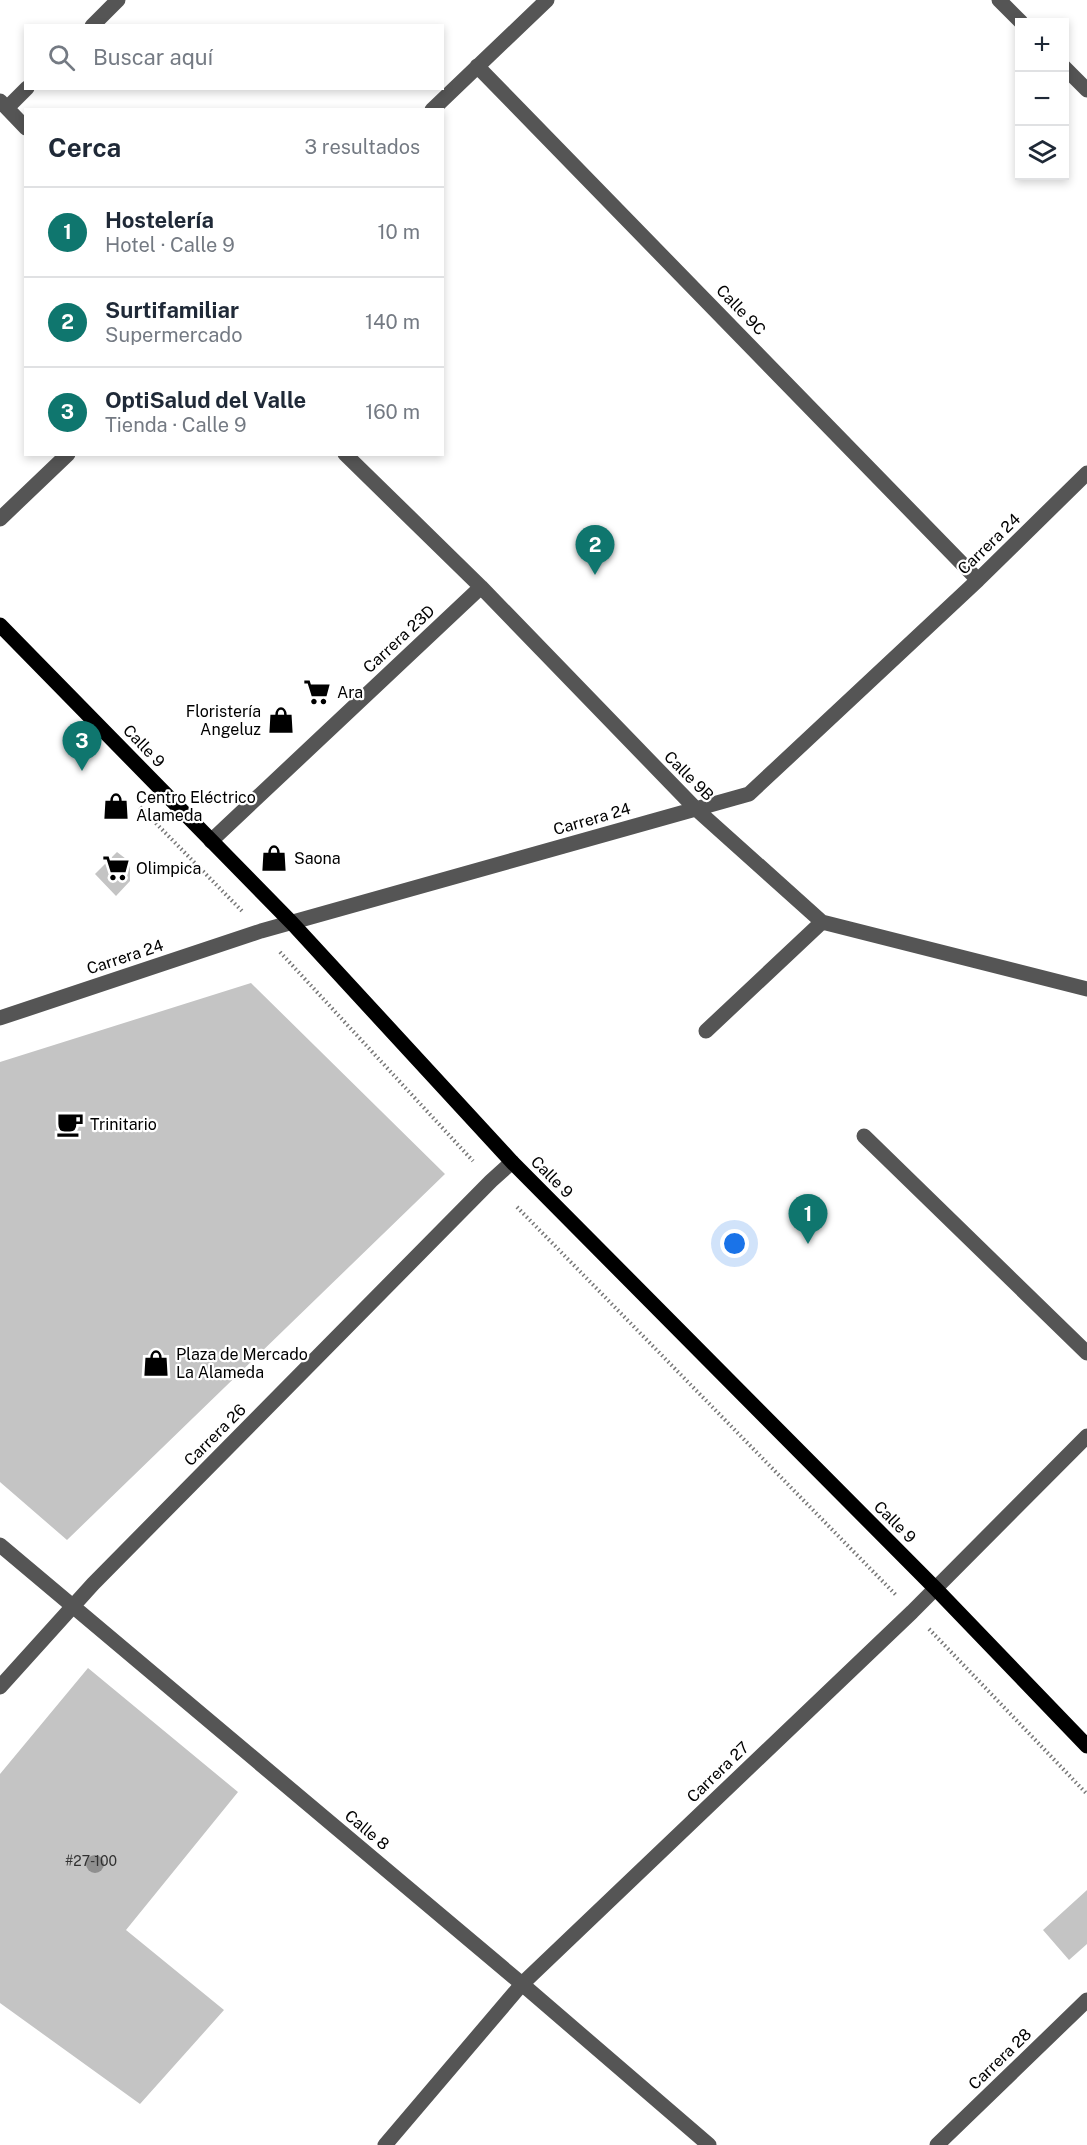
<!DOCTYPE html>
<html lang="es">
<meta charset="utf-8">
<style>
body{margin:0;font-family:"Public Sans",sans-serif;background:#f6f6f7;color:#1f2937}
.controls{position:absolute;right:18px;top:18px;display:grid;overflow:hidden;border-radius:0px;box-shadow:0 3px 9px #0003}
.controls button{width:54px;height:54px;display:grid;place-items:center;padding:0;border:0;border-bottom:2px solid #e0e1e3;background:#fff;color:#1f2937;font:30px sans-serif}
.you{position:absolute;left:735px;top:1244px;width:21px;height:21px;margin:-15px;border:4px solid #fff;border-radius:50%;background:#1a73e8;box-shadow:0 0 0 9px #1a73e833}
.badge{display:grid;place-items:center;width:39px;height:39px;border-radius:50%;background:#0f766e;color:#fff;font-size:20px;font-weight:700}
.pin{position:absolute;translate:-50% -50px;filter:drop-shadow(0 2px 3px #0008)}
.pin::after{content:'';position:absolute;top:32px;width:21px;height:18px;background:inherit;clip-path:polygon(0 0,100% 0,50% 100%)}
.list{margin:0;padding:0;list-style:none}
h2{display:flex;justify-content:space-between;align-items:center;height:78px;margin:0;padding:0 24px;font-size:26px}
h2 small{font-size:20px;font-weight:400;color:#747a83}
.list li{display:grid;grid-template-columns:39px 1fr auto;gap:18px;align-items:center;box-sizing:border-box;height:90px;padding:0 24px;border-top:2px solid #e0e1e3}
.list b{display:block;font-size:22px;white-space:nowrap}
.list p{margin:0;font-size:20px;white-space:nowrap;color:#747a83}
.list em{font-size:20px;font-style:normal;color:#747a83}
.icon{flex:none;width:33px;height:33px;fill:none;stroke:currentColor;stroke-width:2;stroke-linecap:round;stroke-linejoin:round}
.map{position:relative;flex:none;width:1087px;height:2145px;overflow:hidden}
.search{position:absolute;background:#fff;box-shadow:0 3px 9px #0003;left:24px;top:24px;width:420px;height:66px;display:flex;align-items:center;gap:15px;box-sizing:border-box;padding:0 21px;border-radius:0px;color:#747a83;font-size:22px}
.panel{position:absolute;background:#fff;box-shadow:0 3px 9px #0003;left:24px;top:108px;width:420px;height:348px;border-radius:0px}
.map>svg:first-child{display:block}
.building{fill:#c4c4c4}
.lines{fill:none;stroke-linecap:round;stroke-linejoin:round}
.path{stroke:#777;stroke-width:4;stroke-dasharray:1.5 3;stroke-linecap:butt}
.minor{stroke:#555;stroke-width:15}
.major{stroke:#000;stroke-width:15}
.tree{fill:#8f8f8f}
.labels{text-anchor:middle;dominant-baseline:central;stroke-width:4.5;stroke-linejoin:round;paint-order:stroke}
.number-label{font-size:14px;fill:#313131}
.street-label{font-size:16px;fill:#000;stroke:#fff}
.poi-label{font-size:16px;fill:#000;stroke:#fff;text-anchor:start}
</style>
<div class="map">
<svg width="1087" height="2145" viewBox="0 0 1087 2145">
<rect width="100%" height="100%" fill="#fff"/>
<!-- building -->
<path class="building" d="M117,852L130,862V881L116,896L95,874Z
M251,983L445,1174L67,1540L0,1482V1062Z
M88,1668L238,1792L126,1930L224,2010L140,2104L0,2003V1774Z
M1087,1890V1944L1069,1960L1043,1930Z"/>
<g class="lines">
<!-- path -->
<path class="path" d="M140,807L242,911
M280,952L473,1161
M517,1207L896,1595
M929,1629L1087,1794"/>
<!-- minor -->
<path class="minor" d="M999,0L1021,22
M92,26L118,0
M477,66L978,580
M1064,67L1087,90
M0,101L26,128
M7,108L27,88
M432,110L547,0
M345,454L481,587L696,809L822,922L1087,989
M0,519L68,454
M211,841L481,587
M0,1018L261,931L749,794L978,580L1087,473
M706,1031L822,922
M864,1136L1087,1353
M0,1545L522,1984L709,2145
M0,1687L93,1584L491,1181L512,1162
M385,2145L522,1984L912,1612L1087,1436
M937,2145L1087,2000"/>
<!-- major -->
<path class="major" d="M0,625L292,923L512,1162L935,1588L1087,1746"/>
</g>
<!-- trees -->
<circle class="tree" cx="95" cy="1864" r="9"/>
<!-- icons -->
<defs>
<symbol id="supermarket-bare" viewBox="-9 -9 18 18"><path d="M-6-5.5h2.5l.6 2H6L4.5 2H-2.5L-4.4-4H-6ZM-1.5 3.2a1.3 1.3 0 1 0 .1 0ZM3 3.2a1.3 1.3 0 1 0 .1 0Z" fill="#000" stroke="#fff" stroke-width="2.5" paint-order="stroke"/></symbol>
<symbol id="shop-bare" viewBox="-9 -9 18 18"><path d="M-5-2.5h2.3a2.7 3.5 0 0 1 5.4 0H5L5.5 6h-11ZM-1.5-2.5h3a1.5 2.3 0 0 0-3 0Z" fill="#000" stroke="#fff" stroke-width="2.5" paint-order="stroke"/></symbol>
<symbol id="cafe-bare" viewBox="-9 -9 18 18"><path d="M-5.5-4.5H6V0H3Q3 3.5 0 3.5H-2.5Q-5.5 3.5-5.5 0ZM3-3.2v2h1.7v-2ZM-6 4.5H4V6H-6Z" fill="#000" stroke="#fff" stroke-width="2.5" paint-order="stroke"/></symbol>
</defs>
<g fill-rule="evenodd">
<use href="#supermarket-bare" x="298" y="673" width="38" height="38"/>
<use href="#shop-bare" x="262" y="701" width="38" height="38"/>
<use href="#shop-bare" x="97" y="787" width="38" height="38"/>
<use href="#shop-bare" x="255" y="839" width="38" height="38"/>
<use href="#supermarket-bare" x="97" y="849" width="38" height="38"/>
<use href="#cafe-bare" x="51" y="1105" width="38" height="38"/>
<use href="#shop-bare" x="137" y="1344" width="38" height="38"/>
</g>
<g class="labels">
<!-- number labels -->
<g class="number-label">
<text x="91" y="1861">#27-100</text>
</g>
<!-- street labels -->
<g class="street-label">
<text transform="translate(741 310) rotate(46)">Calle 9C</text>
<text transform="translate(989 544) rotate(-44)">Carrera 24</text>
<text transform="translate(399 639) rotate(-43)">Carrera 23D</text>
<text transform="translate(144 746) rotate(46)">Calle 9</text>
<text transform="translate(689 776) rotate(45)">Calle 9B</text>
<text transform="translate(592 819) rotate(-16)">Carrera 24</text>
<text transform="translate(125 957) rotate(-18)">Carrera 24</text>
<text transform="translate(552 1177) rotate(45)">Calle 9</text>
<text transform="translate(215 1435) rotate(-45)">Carrera 26</text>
<text transform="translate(895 1522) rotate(45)">Calle 9</text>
<text transform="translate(718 1772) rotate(-44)">Carrera 27</text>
<text transform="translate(367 1830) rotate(40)">Calle 8</text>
<text transform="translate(1000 2059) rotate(-44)">Carrera 28</text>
</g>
<!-- poi labels -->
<g class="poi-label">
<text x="337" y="692">Ara</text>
<text x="261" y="711" text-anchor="end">Floristería<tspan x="261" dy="18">Angeluz</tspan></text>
<text x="136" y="797">Centro Eléctrico<tspan x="136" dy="18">Alameda</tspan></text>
<text x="294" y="858">Saona</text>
<text x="136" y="868">Olimpica</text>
<text x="90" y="1124">Trinitario</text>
<text x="176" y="1354">Plaza de Mercado<tspan x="176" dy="18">La Alameda</tspan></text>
</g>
</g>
</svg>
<div class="controls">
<button>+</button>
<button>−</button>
<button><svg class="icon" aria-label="layers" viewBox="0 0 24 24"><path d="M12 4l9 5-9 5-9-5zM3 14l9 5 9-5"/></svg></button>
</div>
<div class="you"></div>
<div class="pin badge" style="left:808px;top:1244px">1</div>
<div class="pin badge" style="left:595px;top:575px">2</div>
<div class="pin badge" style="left:82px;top:771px">3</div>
<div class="search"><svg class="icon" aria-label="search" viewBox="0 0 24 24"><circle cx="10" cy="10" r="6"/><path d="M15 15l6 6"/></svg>Buscar aquí</div>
<section class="panel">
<h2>Cerca<small>3 resultados</small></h2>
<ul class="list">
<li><span class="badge">1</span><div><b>Hostelería</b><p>Hotel · Calle 9</p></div><em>10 m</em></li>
<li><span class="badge">2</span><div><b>Surtifamiliar</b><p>Supermercado</p></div><em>140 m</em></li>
<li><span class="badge">3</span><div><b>OptiSalud del Valle</b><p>Tienda · Calle 9</p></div><em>160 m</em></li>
</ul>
</section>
</div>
